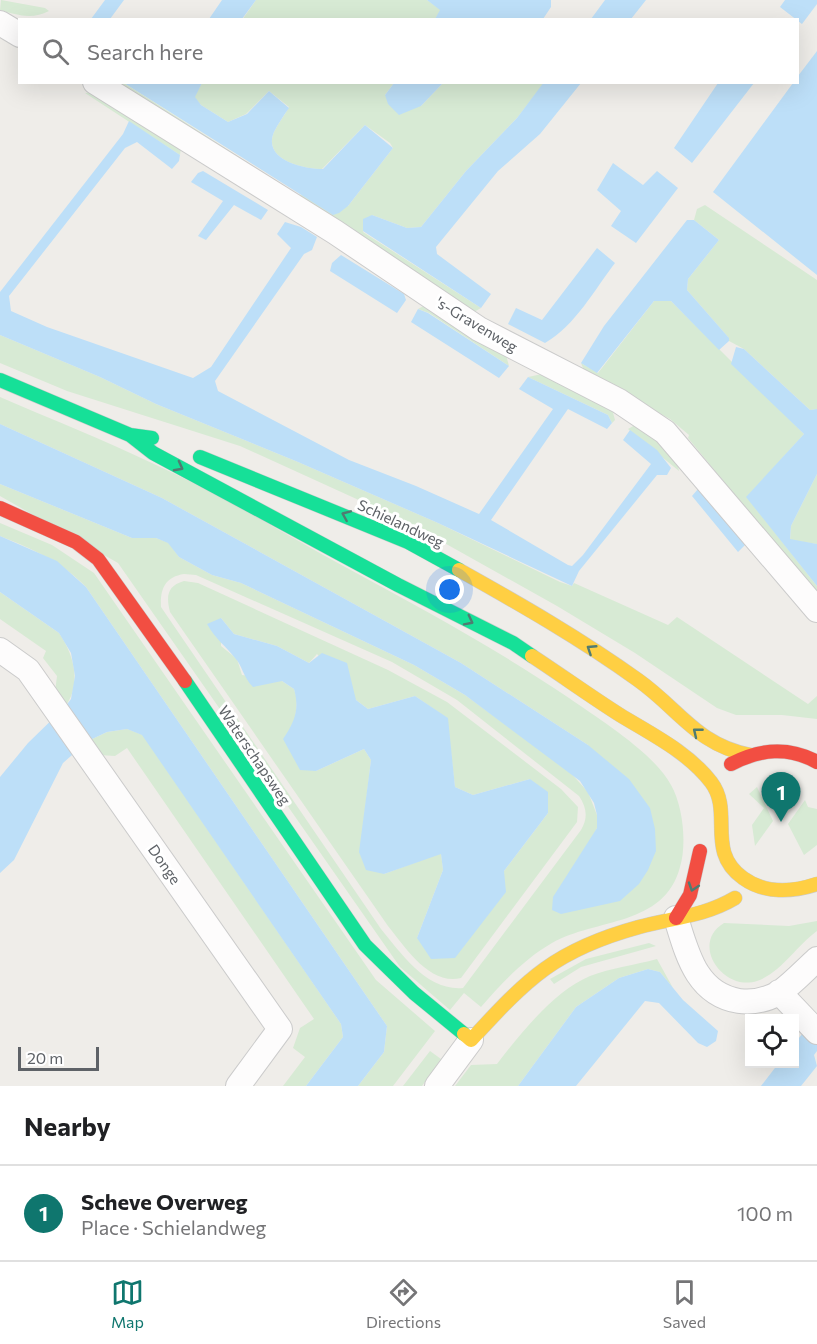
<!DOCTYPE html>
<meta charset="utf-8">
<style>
body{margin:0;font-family:Commissioner,sans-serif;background:#f6f6f6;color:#202124}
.controls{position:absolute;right:18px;bottom:18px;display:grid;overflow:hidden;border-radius:0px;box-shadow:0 6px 24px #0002}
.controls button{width:54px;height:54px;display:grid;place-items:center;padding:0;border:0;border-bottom:2px solid #e0e0e0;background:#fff;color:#202124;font:30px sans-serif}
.scale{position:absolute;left:18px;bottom:15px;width:81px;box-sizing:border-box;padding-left:6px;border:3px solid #5e6267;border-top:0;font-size:16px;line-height:21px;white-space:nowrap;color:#5e6267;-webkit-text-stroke:4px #fff;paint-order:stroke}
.you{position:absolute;left:450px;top:590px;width:21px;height:21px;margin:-15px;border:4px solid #fff;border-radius:50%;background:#1a73e8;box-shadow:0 0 0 9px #1a73e833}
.badge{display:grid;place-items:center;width:39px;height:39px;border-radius:50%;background:#0f766e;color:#fff;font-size:20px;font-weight:700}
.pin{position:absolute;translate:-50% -50px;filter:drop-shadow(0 2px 3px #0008)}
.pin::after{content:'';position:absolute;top:32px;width:21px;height:18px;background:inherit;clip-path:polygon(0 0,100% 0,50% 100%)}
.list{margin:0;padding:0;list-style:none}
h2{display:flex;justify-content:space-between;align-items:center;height:78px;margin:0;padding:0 24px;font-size:26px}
h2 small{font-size:20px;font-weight:400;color:#757577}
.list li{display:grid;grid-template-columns:39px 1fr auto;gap:18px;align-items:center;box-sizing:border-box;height:96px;padding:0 24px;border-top:2px solid #e0e0e0}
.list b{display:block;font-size:22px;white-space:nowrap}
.list p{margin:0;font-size:20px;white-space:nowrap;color:#757577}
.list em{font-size:20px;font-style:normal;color:#757577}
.icon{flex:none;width:33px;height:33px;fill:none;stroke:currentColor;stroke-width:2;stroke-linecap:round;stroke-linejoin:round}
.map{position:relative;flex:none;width:817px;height:1086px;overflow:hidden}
.search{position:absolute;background:#fff;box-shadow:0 6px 24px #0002;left:18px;right:18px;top:18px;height:66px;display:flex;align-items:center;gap:15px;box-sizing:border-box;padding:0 21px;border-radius:0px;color:#757577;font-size:22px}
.sheet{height:174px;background:#fff}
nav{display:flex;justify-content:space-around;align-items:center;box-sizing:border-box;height:84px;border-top:2px solid #e0e0e0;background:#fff;font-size:16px;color:#757577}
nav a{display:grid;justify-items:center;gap:3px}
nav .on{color:#0f766e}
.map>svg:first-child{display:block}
.green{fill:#d7ead4;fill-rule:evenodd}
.water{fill:#bddff8}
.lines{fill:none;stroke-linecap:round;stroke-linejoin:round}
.street-casing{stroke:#cbcbcb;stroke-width:26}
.fast-casing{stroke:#cbcbcb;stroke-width:15}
.slow-casing{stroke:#cbcbcb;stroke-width:15}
.jam-casing{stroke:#cbcbcb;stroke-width:15}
.street{stroke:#fdfcfc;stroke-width:24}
.fast{stroke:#16e098;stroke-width:14}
.slow{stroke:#ffcf43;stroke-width:14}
.jam{stroke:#f24e42;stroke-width:14}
.oneway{stroke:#507b71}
.labels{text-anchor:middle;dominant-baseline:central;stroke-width:6;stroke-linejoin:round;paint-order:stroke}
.street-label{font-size:15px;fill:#5e6267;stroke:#fff}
</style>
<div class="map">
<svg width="817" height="1086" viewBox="0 0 817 1086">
<rect width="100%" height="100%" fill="#efede9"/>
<!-- green -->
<path class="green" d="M1,0L45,8L49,11C32,20 17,15 0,10Z
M256,0H427L441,10L435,19L242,20Z
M115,83H124L297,194L348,206L393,148L390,143L365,125L322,169C304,169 262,160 274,132C278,123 285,115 289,107L269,91L246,114L228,122L201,105L194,97L202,83H394L385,95L421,106L443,83H544L517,118L466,171L421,227L407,228L372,215L363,232L481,308L474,312Z
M95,92L181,148L180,155L85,93Z
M705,205L817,280V409L810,410L744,349L729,341L728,337L687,290L688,279L719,240L694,220L697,209Z
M654,301H671L804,434L747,497L817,586V595L688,438L689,435L670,419L585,373L581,363L598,373Z
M427,304L506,355L509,366L429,313L418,309Z
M0,335L100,377L156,404L298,462L438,523L560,582L572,586L574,583L668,625L677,617L808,704L817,696V719L782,715H736L717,708L635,653L557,606L407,522L240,446L67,391L0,363Z
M542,374L612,409L615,420L612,423L608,415L528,377Z
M0,397C51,419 104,440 154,464C220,494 283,533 347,568C423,609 498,650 569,698C599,719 654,753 671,785C683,806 687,844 680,867C664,927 596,918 552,943C524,959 502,983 481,1007L464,993L450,1010L400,967L118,563L0,496V484L132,538H156L169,543L179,557L212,575L241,583L414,665L465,695L569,771L588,792L597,815V828L590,842L620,901L588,745L461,663L162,498L0,424ZM184,574L196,575L392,662L457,700L579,796C587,808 588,818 581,830L463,988C426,991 402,954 381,929L161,607C160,589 165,577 184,574Z
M635,425C649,436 677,451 679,471L628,429Z
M817,474V544L790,540L791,526Z
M0,523L52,545L94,573L376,980L435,1031L393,1086H358L384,1052L387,1026L86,587C61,561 32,549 0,536Z
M184,581L198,583L388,670L447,702L561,789L578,807L577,822L461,978C430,986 405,947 388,926L170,612C166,596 167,586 184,581ZM221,618L234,634L277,646L309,663L317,654L356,700L368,709L415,696L447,718L455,787L473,795L530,779L548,813L504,871L417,938L443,870L441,853L384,874L360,851L371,760L364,749L316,771L295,722L297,699L294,689L282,681L242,675L237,659L221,646Z
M0,592L59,633C74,655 82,683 65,707L55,692L57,676L43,658L46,651L0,619Z
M127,729L143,735L341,1024L343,1037L306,1086H283L305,1057L293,1048L300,1028L314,1019L127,748L115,756L99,755L88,741L107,732Z
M757,787L773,821L755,846L752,825L764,808L749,794Z
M805,800L808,807L817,809V845L804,855L788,824Z
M817,921V931C796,946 782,972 757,981C724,992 689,944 724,923L789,926Z
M649,943L656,946L581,967L554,984L550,979L586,959Z
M657,959L673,988L660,972L648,969L619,978L576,1007L518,1086H455L471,1065L497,1064C520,1034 554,991 590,976C611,968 635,965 657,959Z
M430,1051L441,1059L422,1086H403Z"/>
<!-- water -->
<path class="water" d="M105,0H124L110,19H91Z
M222,0H256L242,19H209Z
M427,0H551V7L543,19H435L440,10Z
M605,0H646L631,19H591Z
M785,0H817V4L802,24L780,7Z
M817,51V275L713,192L793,83L798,82V76Z
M155,82L202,83L195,97L201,105L228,122L247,114L269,91L289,108C284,115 278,124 274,132C262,160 304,169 323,169L365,125L393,148L348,206L339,213L333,215L124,83Z
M544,82L581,83L540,134L498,171L436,247L437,254L491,294L481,308L363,231V219L372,215L407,228L421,227L466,171L517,118Z
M394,83V82L443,83L421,106L399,115L388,104L385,95Z
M718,83H754L692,163L674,148Z
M129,121L180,155L179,161L172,169L137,142L125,148L9,296L11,311L47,327L193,378L211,367L291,248L277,234L285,222L301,227L317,237L312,250L304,254L215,381L218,391L349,460L416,486L479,514L553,409L519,389L528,377L608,415L612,423L607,429L568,409L491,520L568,565L572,566L583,555L651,464L623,440L630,430L657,450L671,468L667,475H657L579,571L572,586L438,523L298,462L156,404L100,377L0,335V292L123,134Z
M613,163L643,185L657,171L678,188L636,243L611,226L621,211L597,190Z
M203,171L268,210L261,220L234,205L206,240L198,236L223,201L191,182L198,173Z
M687,220H694L719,240L688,279L687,290L729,338V341L719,350L671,301H654L597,373L581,363L604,326Z
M597,248L615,263C595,289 575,326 545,343L508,324L516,308L542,320Z
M341,255L404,294L406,300L397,313L330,271L332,263Z
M418,309L428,313L509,366L499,378L411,322Z
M736,347L744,349L810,410L817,409V474L791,526L790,539L817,544V586L746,497L804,434L731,364Z
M0,424L162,498L461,663L588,745L629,779L650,808L655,829L656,851L648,870L639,884L620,901L561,914L552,910L553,897L597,828V815L594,803L580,781L465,695L414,665L241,583L212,575L179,557L168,543L156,538H132L0,484Z
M698,489L745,545L738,552L692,496Z
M0,536L57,561L86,587L387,1026L384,1052L358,1086H306L343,1037L341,1024L142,735L127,729L107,732L88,741L63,763L14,860L0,873V777L28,743L65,707L71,699L75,676L71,653L59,633L0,592Z
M221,618L234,634L277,646L309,663L322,653L347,663L356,700L368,709L415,696L448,718L455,787L473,795L530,779L548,792V813L504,871L506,892L455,958L431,959L417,938L443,870L441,854L384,874L366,870L359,852L371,760L364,749L316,771L300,770L283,739C294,723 300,710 294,689L282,681L253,687C243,677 242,665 235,658C225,645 216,640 207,624Z
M648,969L660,972L683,1000L718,1031L716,1041L707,1047L698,1043L659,1003L645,1001L576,1086H518L576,1007L619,978Z
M817,1015V1051L814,1055L817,1066L801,1086H761L778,1064H794L795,1043Z"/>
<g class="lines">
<defs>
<path id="street" d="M0,23L20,35
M95,82L335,232L479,329L619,401L665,432L817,610
M0,650L28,670L280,1029L238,1086
M676,918C687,953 696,994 739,1001C753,1003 766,1000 779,993C792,984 805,970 817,959
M779,992L817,1032
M437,1086L471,1040"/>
<path id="fast" d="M0,380L130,435L152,438
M130,435L153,453L398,585L513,643L532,656
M200,457L408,542L459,570
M185,681L365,945L414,993L464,1034"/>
<path id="slow" d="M459,570C520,604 581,639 638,680C679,709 697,745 750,755
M532,656C561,675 590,696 620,715C651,734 688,752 711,782C734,812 705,851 743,878C765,894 793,892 817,884
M464,1034L471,1040C528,978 555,950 639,927C672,918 705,916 735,898"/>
<path id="jam" d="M0,508L76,542L98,559L185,681
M731,764C760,749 788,746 817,762
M676,918L690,895L700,851"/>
</defs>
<!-- street casing -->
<use href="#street" class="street-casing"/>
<!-- fast casing -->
<use href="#fast" class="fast-casing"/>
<!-- slow casing -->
<use href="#slow" class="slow-casing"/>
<!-- jam casing -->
<use href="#jam" class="jam-casing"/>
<!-- street -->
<use href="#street" class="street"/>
<!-- fast -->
<use href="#fast" class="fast"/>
<!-- slow -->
<use href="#slow" class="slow"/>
<!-- jam -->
<use href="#jam" class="jam"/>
</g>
<!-- one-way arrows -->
<defs><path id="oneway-chevron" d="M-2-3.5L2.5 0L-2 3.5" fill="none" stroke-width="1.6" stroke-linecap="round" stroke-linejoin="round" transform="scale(1.5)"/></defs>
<g class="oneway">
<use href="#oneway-chevron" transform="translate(179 467) rotate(28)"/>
<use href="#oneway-chevron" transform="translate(346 515) rotate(-157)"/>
<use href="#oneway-chevron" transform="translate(469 621) rotate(27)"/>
<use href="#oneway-chevron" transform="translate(591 649) rotate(-147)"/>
<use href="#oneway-chevron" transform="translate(697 732) rotate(-141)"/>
<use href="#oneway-chevron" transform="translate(693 887) rotate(108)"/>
</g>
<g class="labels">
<!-- street labels -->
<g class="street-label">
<text transform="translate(477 324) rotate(31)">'s-Gravenweg</text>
<text transform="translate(401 523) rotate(25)">Schielandweg</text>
<text transform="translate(255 755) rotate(56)">Waterschapsweg</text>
<text transform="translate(165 864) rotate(55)">Donge</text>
</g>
</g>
</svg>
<div class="controls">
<button><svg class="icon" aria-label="locate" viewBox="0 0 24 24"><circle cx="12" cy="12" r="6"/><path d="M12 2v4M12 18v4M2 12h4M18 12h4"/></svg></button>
</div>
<div class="scale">20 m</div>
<div class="you"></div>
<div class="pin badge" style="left:781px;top:822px">1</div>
<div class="search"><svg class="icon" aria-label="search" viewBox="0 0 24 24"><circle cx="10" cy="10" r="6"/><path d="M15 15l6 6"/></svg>Search here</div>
</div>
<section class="sheet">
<h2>Nearby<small></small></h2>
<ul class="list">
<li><span class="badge">1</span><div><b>Scheve Overweg</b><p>Place · Schielandweg</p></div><em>100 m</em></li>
</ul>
</section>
<nav>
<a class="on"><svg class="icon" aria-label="map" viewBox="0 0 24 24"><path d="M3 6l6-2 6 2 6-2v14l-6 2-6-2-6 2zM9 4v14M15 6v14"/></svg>Map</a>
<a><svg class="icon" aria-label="directions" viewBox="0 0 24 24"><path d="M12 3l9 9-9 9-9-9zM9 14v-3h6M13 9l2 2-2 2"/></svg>Directions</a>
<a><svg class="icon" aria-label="saved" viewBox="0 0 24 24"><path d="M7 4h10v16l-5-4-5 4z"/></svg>Saved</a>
</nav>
